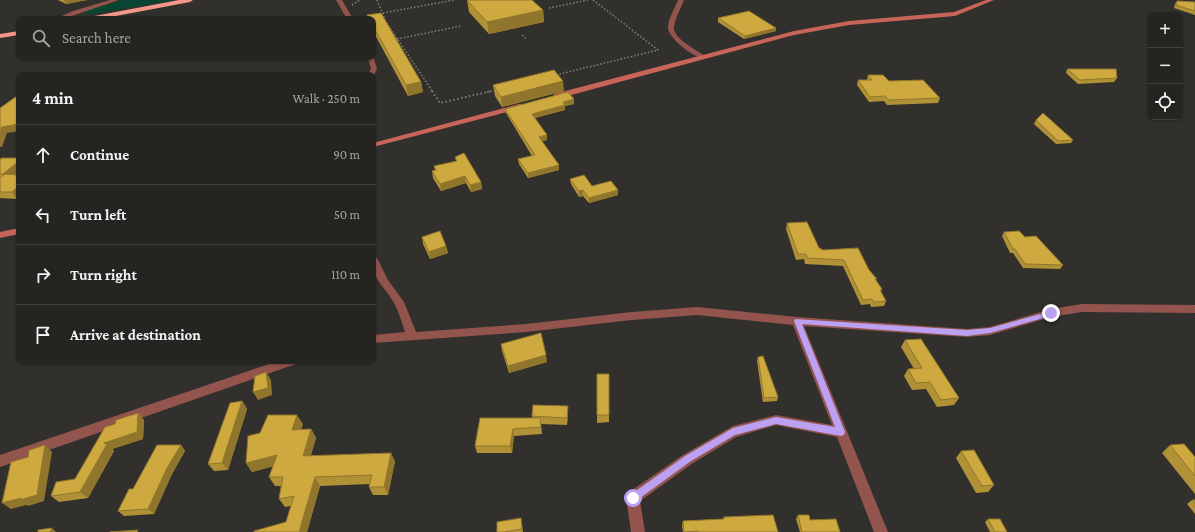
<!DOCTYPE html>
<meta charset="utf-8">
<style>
body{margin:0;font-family:"Crimson Pro",serif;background:#2e2c2a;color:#f1f3f6}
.controls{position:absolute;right:12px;top:12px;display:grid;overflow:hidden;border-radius:8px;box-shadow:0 1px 3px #0004}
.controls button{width:36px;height:36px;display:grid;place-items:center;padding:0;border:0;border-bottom:1px solid #42413f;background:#262421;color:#f1f3f6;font:20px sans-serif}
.stop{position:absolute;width:12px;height:12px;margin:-9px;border:3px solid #bca0f2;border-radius:50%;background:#fff}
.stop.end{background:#bca0f2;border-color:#fff;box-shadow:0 1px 4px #0008}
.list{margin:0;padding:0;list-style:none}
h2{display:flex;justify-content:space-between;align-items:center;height:52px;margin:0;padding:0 16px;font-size:17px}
h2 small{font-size:13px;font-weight:400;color:#a4a4a5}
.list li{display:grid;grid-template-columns:26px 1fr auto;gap:12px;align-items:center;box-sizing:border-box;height:60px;padding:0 16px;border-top:1px solid #42413f}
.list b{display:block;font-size:15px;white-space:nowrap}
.list em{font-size:13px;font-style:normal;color:#a4a4a5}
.icon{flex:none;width:22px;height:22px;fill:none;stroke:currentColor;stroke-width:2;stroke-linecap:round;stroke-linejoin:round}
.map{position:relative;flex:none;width:1195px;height:532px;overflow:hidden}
.search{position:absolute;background:#262421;box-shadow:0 1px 3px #0004;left:16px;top:16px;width:360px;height:44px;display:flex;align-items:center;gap:10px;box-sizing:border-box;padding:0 14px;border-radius:8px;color:#a4a4a5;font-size:15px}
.panel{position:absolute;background:#262421;box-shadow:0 1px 3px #0004;left:16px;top:72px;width:360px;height:292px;border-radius:8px}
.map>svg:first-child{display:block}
.green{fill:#084631}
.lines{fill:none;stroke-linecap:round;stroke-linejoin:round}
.path-far1{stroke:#83817e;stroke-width:1.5;stroke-dasharray:1.5 2;stroke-linecap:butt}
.path{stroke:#83817e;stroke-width:2;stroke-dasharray:1.5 2.5;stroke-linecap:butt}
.street{fill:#92544c;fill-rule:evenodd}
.secondary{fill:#c86559;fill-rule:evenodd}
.highway{fill:#f3978a;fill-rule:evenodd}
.wall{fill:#b19136}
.shaded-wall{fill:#90762c}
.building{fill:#cea93f;stroke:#90762c}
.route{fill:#bca0f2}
</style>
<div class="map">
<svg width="1195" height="532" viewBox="0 0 1195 532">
<rect width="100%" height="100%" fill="#32302c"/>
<!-- green -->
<path class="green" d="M122,0H174L87,15L86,11Z"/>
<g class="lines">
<!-- path-far1 -->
<path class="path-far1" d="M377,0L386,22L433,92
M352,5L360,0
M549,8L588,0
M383,13L454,0
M522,35L527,40
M397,39L461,26
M556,75L658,50L593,0
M487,92L496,90"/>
<!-- path -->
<path class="path" d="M432,91L440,103L492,91"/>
<!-- street -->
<path class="street" d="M110,0H119L63,19H55L73,11Z
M336,0H342L353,19H347Z
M678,0H684C681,8 675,18 674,27C673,39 697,50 705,56V58C696,60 667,38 668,27C668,19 675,8 678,0Z
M373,56L377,69L373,77V75H368L371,69L368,57H373Z
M373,257L377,258L388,280L404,302L416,332L526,324L632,312L697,307L797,317L967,329L990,327L1051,309L1082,304L1195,305V313L1082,312L1051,317L990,335L967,337L804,326L888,532H874L837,437L776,425L736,437L693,463L640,501L645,532H631L626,498L628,493L683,455L733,426L776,415L832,425L793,325L697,315L632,320L526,332L373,343V335L405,332C402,323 399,312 394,303C383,283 373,283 373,257Z
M278,361H298L296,364L0,467V455Z"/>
<!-- secondary -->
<path class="secondary" d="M986,0H994L955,16L849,25L794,35L560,98H554L553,96L554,94L794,31L849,21L954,12Z
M519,104H522V108L373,147V143Z
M19,228V234L0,238V232Z"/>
<!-- highway -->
<path class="highway" d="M179,0H193L190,2L100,19H85L89,17Z
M19,31V35L0,38V34Z"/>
</g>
<!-- wall -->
<path class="wall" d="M58,0H87L66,4Z
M467,0L543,10L544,22L489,34L469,12Z
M1177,1L1195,2V15L1174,8L1175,4Z
M381,13L421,82L423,92L408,96L373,31V19H368L367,15Z
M718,18L776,28V31L744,39L718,22Z
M1067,69L1117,78L1114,82L1078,84L1066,73Z
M868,75L889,81L940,98L938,103L887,105L884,101L869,102L857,85L858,80H867Z
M493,85L564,91L502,107L495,96Z
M574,99V104L565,106V110L535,118L547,135V140L542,141L559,165V170L528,178L519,164L518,159L532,156L506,113L505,109Z
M1036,120L1073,140L1071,143L1056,144L1034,124Z
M455,157L481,182L482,189L471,192L466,183L441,191L433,178L432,171L435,170L434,166L456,161Z
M19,158V173L17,175H19V198L17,199L0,198V159Z
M570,179L592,186L618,190V195L589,203L583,196L579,197L571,184Z
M787,223L819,248L869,270L882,289L881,292L886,301L884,306L871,307L870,304L861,305L843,266L805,264L804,259L796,260L786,229Z
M1004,232L1025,237L1063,265L1060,269L1023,268L1013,253H1010L1002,236Z
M422,237L446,246L448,253L430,259L423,244Z
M905,340L959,398L954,405L937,407L926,389L912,390L904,376L908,369H914L901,347Z
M501,344L547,362L509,373L502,351Z
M758,357L778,397L777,401L763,402L757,361Z
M597,374L609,415V422L597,423Z
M242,401L247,409L228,470L214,471L208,464Z
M138,413L144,420L143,439L112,449L114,451L88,498L59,502L51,496L75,479L115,424Z
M568,414L567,425L541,424L542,434L514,436L512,453H477L475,446L532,418V416Z
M303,424L301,430L311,429L316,438L311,455L395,461L388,495H373L369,487L370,484L320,486L307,532H254L286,522L291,506L285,507L279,499L281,486H275L269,477L273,466L252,472L246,463Z
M181,445L185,451L172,474L154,514L124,516L118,511L133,489Z
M1170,445L1195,457V494L1162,453Z
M961,451L994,485L988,492L976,493L956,458Z
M1192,500H1195V514L1187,504Z
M798,515L810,520L840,532H800L796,519Z
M724,517L778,532H683L682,526L683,521L723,519Z
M521,518L523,532H497Z
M988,519L1007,532H990L985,522Z"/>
<!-- shaded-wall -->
<path class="shaded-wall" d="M64,0H87L66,4Z
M543,10L544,22L489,34L487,22Z
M776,28V31L744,39L745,36Z
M563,81L564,91L502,107L501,97Z
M421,82L423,92L408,96L406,85Z
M574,99V104L565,106V110L532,118V114L563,102Z
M19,124V131L7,133L2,147H0V132L2,127Z
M547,135V140L539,142V137Z
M19,161V173L9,181L3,174Z
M559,165V170L528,178V173Z
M465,176L466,183L441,191L440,184Z
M481,182L482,189L471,192L470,185Z
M19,186V198L17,199L12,192Z
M583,190V196L579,197V191Z
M618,190V195L589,203V198Z
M446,246L448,253L430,259L429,252Z
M546,355L547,362L509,373L508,366Z
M266,372L271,380L272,395L258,400L253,392Z
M242,401L247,409L228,470L222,463Z
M568,406V414L567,425V418Z
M138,413L144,420L143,439L112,449L114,451L88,498L80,492L104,443Z
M297,415L303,424L297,439L292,430Z
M311,429L316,438L308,464L303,456Z
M513,429L514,436L512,453L510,446Z
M45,445L52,452L44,501L28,506L26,505L11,509L2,503L21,498Z
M181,445L185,451L172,474L154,514L148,509L167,468Z
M391,453L395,461L388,495L384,487Z
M277,455L282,464L252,472L246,463Z
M315,477L320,486L307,532H299Z
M52,528L56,532H50Z"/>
<!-- building -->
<path class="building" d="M467,0H532L543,10L487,22Z
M1177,1L1195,2V11L1176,5Z
M749,11L776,28L745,36L718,18Z
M381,13L421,82L406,85L373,26V19H369L367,15Z
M1067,69H1116L1117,78L1080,80Z
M554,70L563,81L501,97L493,85Z
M868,75H883L889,81L923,80L940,98L889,100L885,96L870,97L858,80H872Z
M568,92L574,99L563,102L565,105L532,114L547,135L539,137L559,165L528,173L518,159L535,155L505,109Z
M17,96H19V124L2,127L0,132V108Z
M1043,113L1073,140L1058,141L1036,120Z
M464,153L481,182L470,185L465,176L440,184L432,171L436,170L434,166L457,161L455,157Z
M2,158H19V161L3,174H0V159Z
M5,174L19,175V186L12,192H0V178Z
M584,175L592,186L611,181L618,190L589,198L583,190L579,191L570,179Z
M807,222L819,248L823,250L858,248L869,270L877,279H875L882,289L880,290L886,301L874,302L872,299L863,300L844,260L807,258L806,254H798L787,223Z
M440,231L446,246L429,252L422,237Z
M1019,231L1025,237L1036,236L1063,265L1025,264L1015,249H1013L1004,232Z
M541,333L546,355L508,366L501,344Z
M921,339L959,398L941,400L930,382L916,383L908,369L922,368L905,340Z
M763,356L778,397L764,398L758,357Z
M266,372L268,388L253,392L255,376Z
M597,374H609V415H597Z
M242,401L222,463L208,464L230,403Z
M533,405L568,406L567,418L532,416Z
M138,413L137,432L104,443L107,444L80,492L51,496L56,482L75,479L105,427L115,424L116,420Z
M268,415H297L292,430L311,429L303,456L391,453L384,487H369L372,475L315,477L299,532H254V531L286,522L294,496L279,499L283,477H269L277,455L246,463L248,436L260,433Z
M480,418H540L541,427L513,429L510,446H475Z
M1184,444L1195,457V476L1170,445Z
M45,445L37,495L20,500L21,498L2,503L11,462L28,457L29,450Z
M157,445H181L167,468L148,509L118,511L129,489H133Z
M974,450L994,485L982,486L961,451Z
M1192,500H1195V504Z
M773,515L778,532H698V531L684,532L683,521L724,519V517Z
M798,515H809L810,520L836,519L840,532H802Z
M521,518L522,529L504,532H497V522Z
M988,519H1000L1007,532H995Z
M52,528L50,532H38V530Z
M138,530L137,532H110Z"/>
<!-- route -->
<path class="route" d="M1051,311L1055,313L1054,315L990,333L967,336L802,324L845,432L844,435L841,436L776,424L735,435L691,461L636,501L633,502L630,501L629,498L630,495L685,456L733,428L776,417L835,427L794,321L795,319L967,330L990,328Z"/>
</svg>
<div class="controls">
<button>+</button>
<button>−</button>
<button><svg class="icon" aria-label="locate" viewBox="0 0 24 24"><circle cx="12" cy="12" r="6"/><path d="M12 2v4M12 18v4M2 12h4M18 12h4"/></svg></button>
</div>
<div class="stop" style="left:633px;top:498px"></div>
<div class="stop end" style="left:1051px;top:313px"></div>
<div class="search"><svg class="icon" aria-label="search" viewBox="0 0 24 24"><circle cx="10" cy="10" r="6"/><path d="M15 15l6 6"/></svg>Search here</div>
<section class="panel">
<h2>4 min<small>Walk · 250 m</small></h2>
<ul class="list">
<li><svg class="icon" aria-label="ahead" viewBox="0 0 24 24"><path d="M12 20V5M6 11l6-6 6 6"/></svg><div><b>Continue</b></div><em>90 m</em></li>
<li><svg class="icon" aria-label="left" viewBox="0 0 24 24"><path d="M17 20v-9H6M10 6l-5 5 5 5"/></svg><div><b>Turn left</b></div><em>50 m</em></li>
<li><svg class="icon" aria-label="right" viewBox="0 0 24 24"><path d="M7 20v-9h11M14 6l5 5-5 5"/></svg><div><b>Turn right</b></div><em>110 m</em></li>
<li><svg class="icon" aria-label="arrive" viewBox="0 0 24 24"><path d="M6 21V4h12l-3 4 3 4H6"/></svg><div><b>Arrive at destination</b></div></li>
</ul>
</section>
</div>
